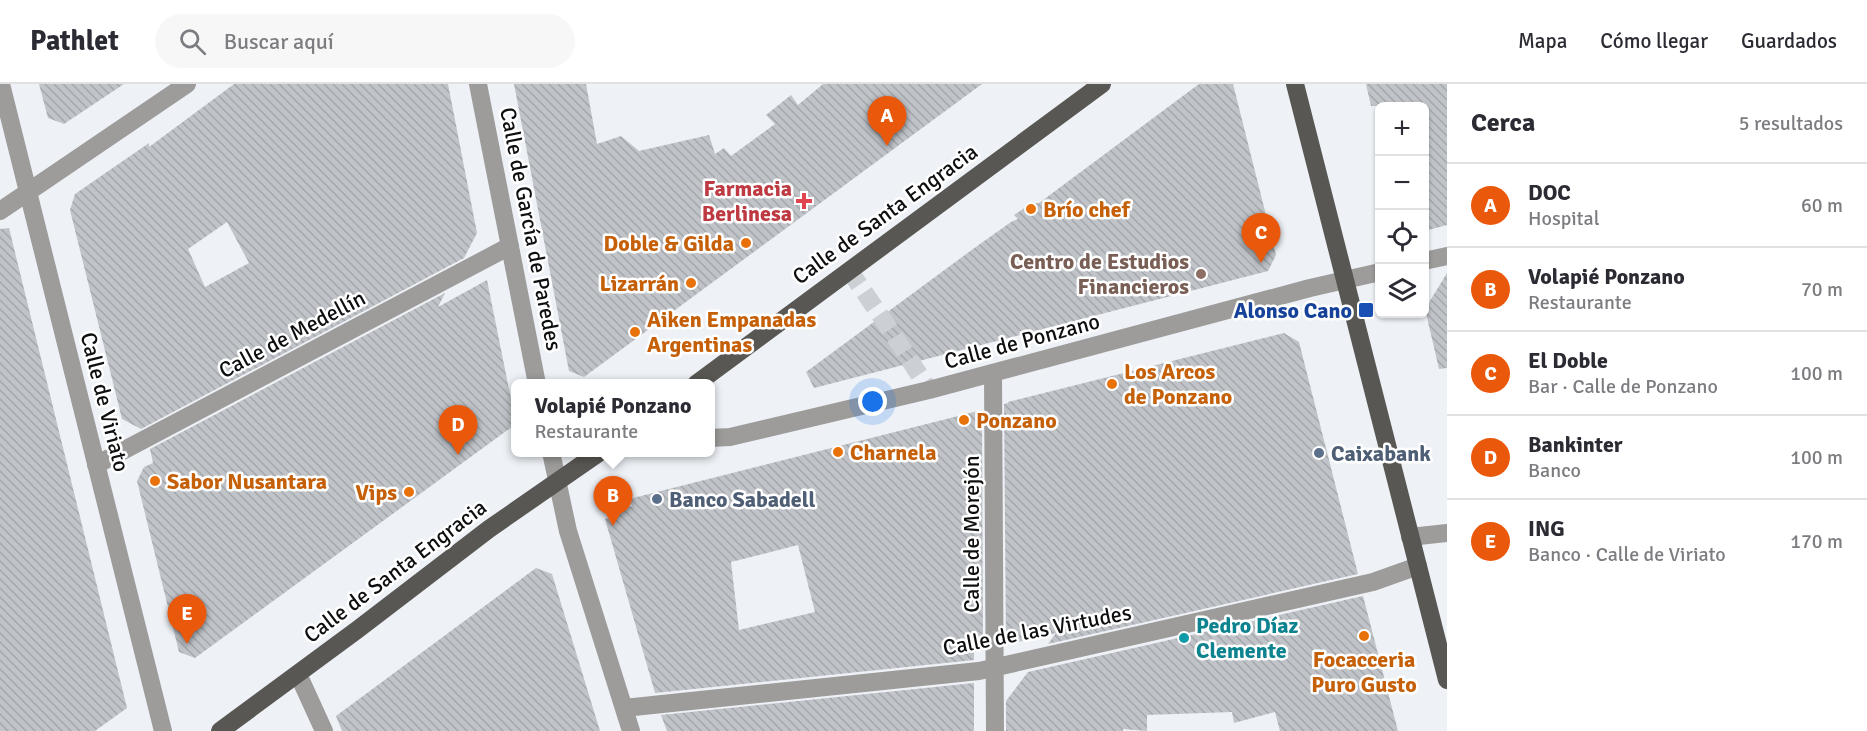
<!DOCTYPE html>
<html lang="es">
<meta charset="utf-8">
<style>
body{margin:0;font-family:Signika,sans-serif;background:#f7f7f7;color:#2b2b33}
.controls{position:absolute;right:18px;top:18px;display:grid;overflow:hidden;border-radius:9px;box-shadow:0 2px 4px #0004}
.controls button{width:54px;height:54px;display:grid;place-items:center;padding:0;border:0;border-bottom:2px solid #e1e1e2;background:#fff;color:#2b2b33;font:30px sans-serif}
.you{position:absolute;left:873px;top:318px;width:21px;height:21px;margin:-15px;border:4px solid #fff;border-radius:50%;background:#1a73e8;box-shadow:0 0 0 9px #1a73e833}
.badge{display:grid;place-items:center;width:39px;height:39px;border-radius:50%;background:#ea580c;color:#fff;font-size:20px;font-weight:700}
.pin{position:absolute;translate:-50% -50px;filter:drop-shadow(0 2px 3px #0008)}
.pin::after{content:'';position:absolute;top:32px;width:21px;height:18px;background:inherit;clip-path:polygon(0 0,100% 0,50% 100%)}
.popup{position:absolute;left:511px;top:295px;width:204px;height:78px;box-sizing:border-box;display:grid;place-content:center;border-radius:9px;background:#fff;filter:drop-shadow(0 2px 4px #0005);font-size:20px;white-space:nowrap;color:#7c7c81}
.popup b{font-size:22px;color:#2b2b33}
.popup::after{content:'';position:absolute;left:50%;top:100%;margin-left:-12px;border:12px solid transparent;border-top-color:#fff}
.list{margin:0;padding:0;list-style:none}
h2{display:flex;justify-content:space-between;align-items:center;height:78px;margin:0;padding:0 24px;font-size:26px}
h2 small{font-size:20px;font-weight:400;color:#7c7c81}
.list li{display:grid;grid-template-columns:39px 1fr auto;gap:18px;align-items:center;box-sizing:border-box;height:84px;padding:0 24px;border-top:2px solid #e1e1e2}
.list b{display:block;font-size:22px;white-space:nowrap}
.list p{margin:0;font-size:20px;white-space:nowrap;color:#7c7c81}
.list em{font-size:20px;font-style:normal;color:#7c7c81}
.icon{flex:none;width:33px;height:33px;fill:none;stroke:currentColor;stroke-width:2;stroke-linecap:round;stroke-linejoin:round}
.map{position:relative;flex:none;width:1447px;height:647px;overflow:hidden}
header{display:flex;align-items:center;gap:36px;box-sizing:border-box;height:84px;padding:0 30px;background:#fff;border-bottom:2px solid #e1e1e2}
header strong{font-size:28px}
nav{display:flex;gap:33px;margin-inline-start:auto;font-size:21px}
.search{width:420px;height:54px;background:#f7f7f7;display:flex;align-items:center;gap:15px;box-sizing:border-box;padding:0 21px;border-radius:33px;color:#7c7c81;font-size:22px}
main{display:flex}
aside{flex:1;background:#fff}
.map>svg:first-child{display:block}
.building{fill:url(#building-back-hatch);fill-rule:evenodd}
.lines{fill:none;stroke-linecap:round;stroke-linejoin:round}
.minor-tunnel{stroke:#ccd0d4;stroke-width:18;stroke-dasharray:18 9;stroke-linecap:butt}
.minor{stroke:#9d9c9a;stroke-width:18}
.major{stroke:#595753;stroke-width:18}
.health-dot{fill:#e0444e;stroke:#fff;stroke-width:2}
.food-dot{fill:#e8710a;stroke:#fff;stroke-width:2}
.education-dot{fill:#8d6e63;stroke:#fff;stroke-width:2}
.transit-dot{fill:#1a4fb4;stroke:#fff;stroke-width:2}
.service-dot{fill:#5c6f8a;stroke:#fff;stroke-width:2}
.culture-dot{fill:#0f9aa8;stroke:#fff;stroke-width:2}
.labels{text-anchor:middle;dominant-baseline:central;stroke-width:5;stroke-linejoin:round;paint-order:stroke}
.health-label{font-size:22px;font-weight:bold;fill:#be3a42;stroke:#fff;text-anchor:end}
.food-label{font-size:22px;font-weight:bold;fill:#c56008;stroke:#fff;text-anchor:start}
.street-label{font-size:22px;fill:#0d0e10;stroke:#fff}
.education-label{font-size:22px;font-weight:bold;fill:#785e54;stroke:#fff;text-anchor:end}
.transit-label{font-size:22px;font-weight:bold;fill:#164399;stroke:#fff;text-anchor:end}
.service-label{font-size:22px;font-weight:bold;fill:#4e5e75;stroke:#fff;text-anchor:start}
.culture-label{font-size:22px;font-weight:bold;fill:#0d838f;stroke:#fff;text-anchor:start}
</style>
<header>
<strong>Pathlet</strong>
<div class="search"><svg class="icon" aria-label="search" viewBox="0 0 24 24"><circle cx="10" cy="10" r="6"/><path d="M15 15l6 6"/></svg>Buscar aquí</div>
<nav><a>Mapa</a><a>Cómo llegar</a><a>Guardados</a></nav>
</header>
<main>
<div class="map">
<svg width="1447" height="647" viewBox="0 0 1447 647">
<defs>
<pattern id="building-back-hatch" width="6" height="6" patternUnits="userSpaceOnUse" patternTransform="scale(1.5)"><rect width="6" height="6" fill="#c0c4c9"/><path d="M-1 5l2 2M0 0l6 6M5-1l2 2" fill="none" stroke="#a4a7ac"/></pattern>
</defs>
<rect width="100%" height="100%" fill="#eef2f7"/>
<!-- building -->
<path class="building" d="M39,0H124L64,40L48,34Z
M234,0H448L477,149L464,174L141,345L122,335L70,126L75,110L149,59V63ZM227,138L249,179L205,203L188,165Z
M514,0H586L597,60L621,52L639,67L709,51L715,70L724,64L731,72L775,40L766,31L791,11L798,21L823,0H982L584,293L569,287Z
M1199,0H1233L1276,171L1268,187L814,304L806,288L973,165L1011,138L1018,135L1014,131L1030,120L1039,119Z
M1366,0H1447V141L1425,147V22H1371Z
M9,144L127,624L95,647H0V145Z
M1447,189V284L1439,285L1425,225Z
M487,196L516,340L195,574L179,568L137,397L144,383L153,379L150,365L445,209L438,223Z
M1284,249L1299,258L1358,490L1048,560L1056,549L1006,561L1004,320L1008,319V318Z
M982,326L983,566L974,568V576L655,609L605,435L614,432L613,427L632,422L629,415ZM798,461L815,528L739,546L731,478Z
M536,484L552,490L600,647H342L336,632Z
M1363,512L1398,647H1280L1275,628L1234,639L1232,628L1147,631V647L1123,645V647H1006V617L1028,588Z
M974,599V647H667L661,631Z"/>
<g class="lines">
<!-- minor-tunnel -->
<path class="minor-tunnel" d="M849,186L893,250L929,306"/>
<!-- minor -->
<path class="minor" d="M1,0L163,647
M478,0L537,300
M0,127L187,0
M1424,177L1447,172
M993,290L995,647
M710,354L730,353L929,306L1310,204L1380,188
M551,368L568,447L631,647
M96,381L510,162
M1410,453L1447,449
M298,590L324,647
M624,624L979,587L1373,498L1418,482"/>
<!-- major -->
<path class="major" d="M1295,0L1447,596
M696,300L1102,0
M220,647L357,546L489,445L600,368"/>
</g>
<!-- markers -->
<path class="health-dot" d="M801 108h6v6h6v6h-6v6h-6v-6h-6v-6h6z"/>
<g class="food-dot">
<circle cx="1031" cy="125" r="6"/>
<circle cx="746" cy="159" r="6"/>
<circle cx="691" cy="199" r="6"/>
<circle cx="635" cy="248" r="6"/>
<circle cx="1112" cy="300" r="6"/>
<circle cx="964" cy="336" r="6"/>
<circle cx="838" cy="368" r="6"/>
<circle cx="155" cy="397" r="6"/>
<circle cx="409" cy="408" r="6"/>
<circle cx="1364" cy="552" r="6"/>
</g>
<circle class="education-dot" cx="1201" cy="190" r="6"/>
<rect class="transit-dot" x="1358" y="218" width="16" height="16" rx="3"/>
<g class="service-dot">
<circle cx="1319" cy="369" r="6"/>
<circle cx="657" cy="415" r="6"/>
</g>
<circle class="culture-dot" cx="1184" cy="554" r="6"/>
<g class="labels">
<!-- health labels -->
<g class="health-label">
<text x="792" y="104">Farmacia<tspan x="792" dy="25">Berlinesa</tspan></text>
</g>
<!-- food labels -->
<g class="food-label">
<text x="1043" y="125">Brío chef</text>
<text x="734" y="159" text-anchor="end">Doble &amp; Gilda</text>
<text x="679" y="199" text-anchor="end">Lizarrán</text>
<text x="647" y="235">Aiken Empanadas<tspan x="647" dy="25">Argentinas</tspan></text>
<text x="1124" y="287">Los Arcos<tspan x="1124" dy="25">de Ponzano</tspan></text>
<text x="976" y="336">Ponzano</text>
<text x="850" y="368">Charnela</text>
<text x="167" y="397">Sabor Nusantara</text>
<text x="397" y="408" text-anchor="end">Vips</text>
<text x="1364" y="575" text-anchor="middle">Focacceria<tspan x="1364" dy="25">Puro Gusto</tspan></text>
</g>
<!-- street labels -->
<g class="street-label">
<text transform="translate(885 130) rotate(-36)">Calle de Santa Engracia</text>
<text transform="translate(531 145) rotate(79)">Calle de García de Paredes</text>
<text transform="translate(292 250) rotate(-28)">Calle de Medellín</text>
<text transform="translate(1022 257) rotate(-15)">Calle de Ponzano</text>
<text transform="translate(105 318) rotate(76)">Calle de Viriato</text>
<text transform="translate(971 450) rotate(-90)">Calle de Morejón</text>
<text transform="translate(395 487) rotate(-37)">Calle de Santa Engracia</text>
<text transform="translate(1037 546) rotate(-11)">Calle de las Virtudes</text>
</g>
<!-- education labels -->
<g class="education-label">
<text x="1189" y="177">Centro de Estudios<tspan x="1189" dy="25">Financieros</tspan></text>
</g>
<!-- transit labels -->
<g class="transit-label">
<text x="1352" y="226">Alonso Cano</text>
</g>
<!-- service labels -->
<g class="service-label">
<text x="1331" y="369">Caixabank</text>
<text x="669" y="415">Banco Sabadell</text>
</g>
<!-- culture labels -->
<g class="culture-label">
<text x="1196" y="541">Pedro Díaz<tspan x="1196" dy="25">Clemente</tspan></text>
</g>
</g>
</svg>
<div class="controls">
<button>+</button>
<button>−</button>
<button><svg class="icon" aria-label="locate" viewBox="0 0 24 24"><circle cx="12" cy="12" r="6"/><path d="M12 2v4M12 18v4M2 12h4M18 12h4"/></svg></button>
<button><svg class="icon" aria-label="layers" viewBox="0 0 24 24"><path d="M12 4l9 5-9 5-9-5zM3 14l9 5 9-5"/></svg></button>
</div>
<div class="you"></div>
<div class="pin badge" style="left:887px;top:62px">A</div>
<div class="pin badge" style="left:613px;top:442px">B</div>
<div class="popup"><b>Volapié Ponzano</b>Restaurante</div>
<div class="pin badge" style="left:1261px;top:179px">C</div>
<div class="pin badge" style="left:458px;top:371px">D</div>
<div class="pin badge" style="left:187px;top:560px">E</div>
</div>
<aside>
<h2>Cerca<small>5 resultados</small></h2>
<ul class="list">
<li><span class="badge">A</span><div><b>DOC</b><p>Hospital</p></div><em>60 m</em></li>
<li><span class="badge">B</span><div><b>Volapié Ponzano</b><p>Restaurante</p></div><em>70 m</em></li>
<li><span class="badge">C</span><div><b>El Doble</b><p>Bar · Calle de Ponzano</p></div><em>100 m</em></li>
<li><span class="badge">D</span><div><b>Bankinter</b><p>Banco</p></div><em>100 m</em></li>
<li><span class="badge">E</span><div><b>ING</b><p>Banco · Calle de Viriato</p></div><em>170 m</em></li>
</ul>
</aside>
</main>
